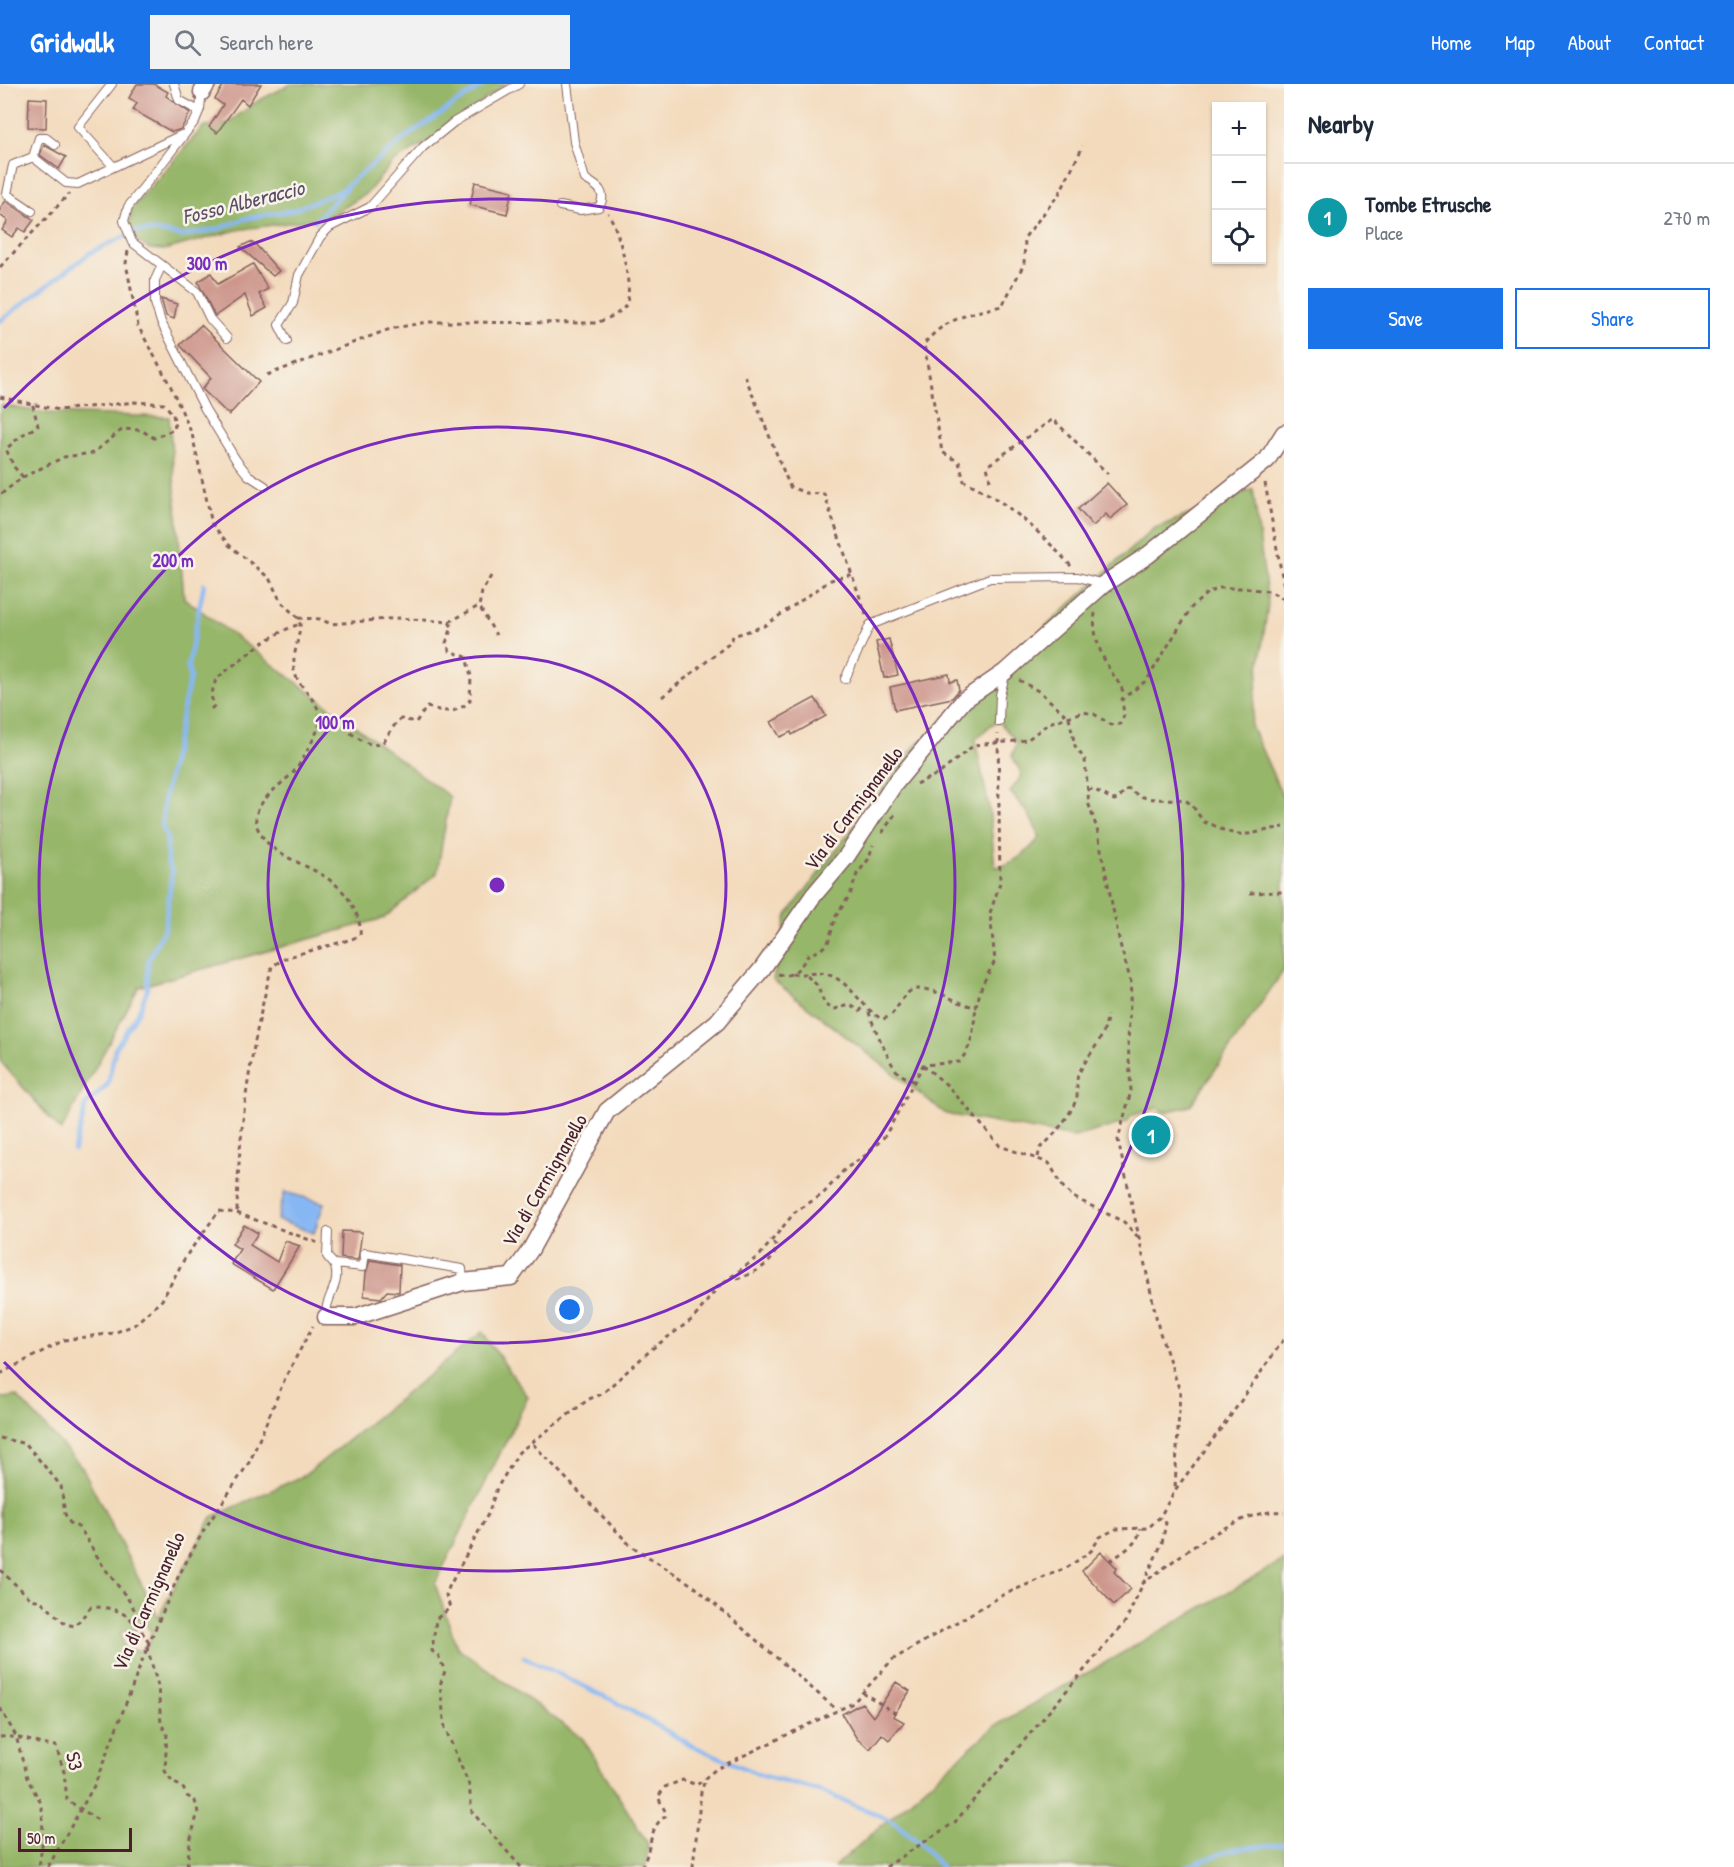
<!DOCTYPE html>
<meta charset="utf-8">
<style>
body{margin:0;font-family:"Patrick Hand",sans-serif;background:#f2f2f3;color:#1f2937}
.controls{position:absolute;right:18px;top:18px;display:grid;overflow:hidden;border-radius:0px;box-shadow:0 2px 4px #0004}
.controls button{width:54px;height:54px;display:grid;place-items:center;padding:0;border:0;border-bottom:2px solid #e0e1e3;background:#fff;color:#1f2937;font:30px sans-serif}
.scale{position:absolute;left:18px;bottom:15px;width:114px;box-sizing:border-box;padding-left:6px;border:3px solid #4a1f2b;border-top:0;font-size:16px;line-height:21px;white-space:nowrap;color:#4a1f2b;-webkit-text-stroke:4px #f7f3e8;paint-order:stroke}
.you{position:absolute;left:570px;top:1226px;width:21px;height:21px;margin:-15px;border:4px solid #fff;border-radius:50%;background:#1a73e8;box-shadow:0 0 0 9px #1a73e833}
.badge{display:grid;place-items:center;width:39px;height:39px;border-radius:50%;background:#1a73e8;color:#fff;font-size:20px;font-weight:700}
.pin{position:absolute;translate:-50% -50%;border:3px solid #fff;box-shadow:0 2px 6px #0006}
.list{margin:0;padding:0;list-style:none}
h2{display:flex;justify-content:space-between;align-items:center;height:78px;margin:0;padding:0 24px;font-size:26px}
h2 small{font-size:20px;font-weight:400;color:#747a83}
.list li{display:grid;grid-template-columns:39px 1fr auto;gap:18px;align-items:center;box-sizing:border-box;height:108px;padding:0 24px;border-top:2px solid #e0e1e3}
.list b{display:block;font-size:22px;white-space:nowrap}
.list p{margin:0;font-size:20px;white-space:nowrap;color:#747a83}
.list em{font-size:20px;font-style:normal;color:#747a83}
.actions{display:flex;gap:12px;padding:18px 24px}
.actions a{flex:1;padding:14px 0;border:2px solid #1a73e8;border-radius:0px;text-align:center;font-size:21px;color:#1a73e8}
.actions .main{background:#1a73e8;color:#fff}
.icon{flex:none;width:33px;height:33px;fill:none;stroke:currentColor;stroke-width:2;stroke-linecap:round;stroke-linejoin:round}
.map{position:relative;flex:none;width:1284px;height:1783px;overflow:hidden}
header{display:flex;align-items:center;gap:36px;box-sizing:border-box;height:84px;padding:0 30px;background:#1a73e8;color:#fff}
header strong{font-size:28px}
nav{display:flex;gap:33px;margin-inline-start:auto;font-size:21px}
.search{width:420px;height:54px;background:#f2f2f3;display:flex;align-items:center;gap:15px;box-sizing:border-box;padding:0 21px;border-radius:0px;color:#747a83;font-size:22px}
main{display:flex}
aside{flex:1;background:#fff}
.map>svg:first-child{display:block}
.forest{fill:#96b669;stroke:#706a4a;stroke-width:1.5;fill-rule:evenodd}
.water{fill:#87b7f3;stroke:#686b8f;stroke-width:1.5}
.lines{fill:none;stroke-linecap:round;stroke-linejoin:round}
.stream{stroke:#87b7f3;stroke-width:4.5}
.building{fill:#cd968c}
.lane-casing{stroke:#85605e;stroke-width:10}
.street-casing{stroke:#85605e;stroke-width:19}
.path{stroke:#85605e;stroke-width:3;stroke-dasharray:4.5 4.5;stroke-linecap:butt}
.lane{stroke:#fff;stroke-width:8}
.street{stroke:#fff;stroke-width:16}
.ring{fill:none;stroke:#7b2cbf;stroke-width:3}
.labels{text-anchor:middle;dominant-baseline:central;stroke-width:5;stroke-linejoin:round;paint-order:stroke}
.street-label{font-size:20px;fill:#4a1f2b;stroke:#f7f3e8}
.water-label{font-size:21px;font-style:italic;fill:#5c4d67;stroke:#f7f3e8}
.centre{fill:#7b2cbf;stroke:#f7f3e8;stroke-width:3}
.ring-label{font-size:18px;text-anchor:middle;font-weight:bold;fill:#7b2cbf;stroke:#f7f3e8;stroke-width:5;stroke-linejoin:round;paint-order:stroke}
</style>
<header>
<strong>Gridwalk</strong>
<div class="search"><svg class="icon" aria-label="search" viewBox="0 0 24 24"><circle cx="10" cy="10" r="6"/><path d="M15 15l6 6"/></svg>Search here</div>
<nav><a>Home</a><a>Map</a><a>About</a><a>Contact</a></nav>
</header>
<main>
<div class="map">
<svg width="1284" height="1783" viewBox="0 0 1284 1783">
<rect width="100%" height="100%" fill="#f7f3e8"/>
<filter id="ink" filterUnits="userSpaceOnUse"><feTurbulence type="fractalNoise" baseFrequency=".0167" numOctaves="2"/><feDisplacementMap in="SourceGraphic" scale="12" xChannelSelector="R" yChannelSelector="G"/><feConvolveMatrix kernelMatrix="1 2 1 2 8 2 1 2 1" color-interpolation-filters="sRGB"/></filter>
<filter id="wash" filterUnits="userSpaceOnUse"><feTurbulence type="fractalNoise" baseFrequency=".008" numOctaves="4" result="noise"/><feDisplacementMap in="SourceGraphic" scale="24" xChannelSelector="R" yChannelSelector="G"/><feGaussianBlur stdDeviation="1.35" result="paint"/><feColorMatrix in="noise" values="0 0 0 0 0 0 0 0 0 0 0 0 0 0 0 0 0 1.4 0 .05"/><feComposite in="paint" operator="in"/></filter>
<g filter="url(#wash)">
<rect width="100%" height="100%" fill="#f3dabc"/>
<!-- forest -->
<path class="forest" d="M291,0H506L434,54L393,78L368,108L330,133L237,146L164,166L149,165L130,152L128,144L132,124L204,42L226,40L258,17Z
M0,321L46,329L169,333L184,514L450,713L437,789L384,834L139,903L61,1047L0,977Z
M1253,405L1268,520L1251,642L1284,715V886L1190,1022L1164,1028L1158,1024C1149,1025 1139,1030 1130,1032L1128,1038L1074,1053L946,1030L773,896L787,831L915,662L1153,445ZM999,638L1017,658L1012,672L1022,691L1010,708L1028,729L1040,753C1030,766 1012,782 995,783L989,723L975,656L991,641Z
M482,1248L528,1313L435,1500L457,1563L583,1655L648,1760L646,1783H0V1315L17,1312L82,1383L158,1533L212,1433L305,1391ZM140,1535L151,1547L149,1559L140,1567L125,1565L120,1549L124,1547L136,1551L133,1541Z
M1284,1476V1783H834L995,1642Z"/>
<!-- water -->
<path class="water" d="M285,1108L324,1119L314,1149L277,1136Z"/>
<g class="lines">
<!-- stream -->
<path class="stream" d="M315,137L346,105
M0,237L90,169L136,147H157L182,152L218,145L244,135L293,126L339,108L410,50L485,0
M74,1066C77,1050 84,1038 85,1022L108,1000L115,965L139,927L147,906L148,877L165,843L172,788L167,777V753L162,742L164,716L190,593L188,582L204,500
M524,1573L614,1617L691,1661L763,1692L820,1707L891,1736L921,1760L941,1783
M1186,1783L1233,1765L1284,1760"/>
</g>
<g id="blocks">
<!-- building -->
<path class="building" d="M137,0H154L168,8L166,12L190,29L181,45L172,48L133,26L137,19L129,14Z
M224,0H261L248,21L241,15L217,49L209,43L223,21L215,15Z
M29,14L47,15L46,44L28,43Z
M44,61L66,73L59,85L40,71Z
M475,98L512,107L507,130L470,121Z
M6,117L34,136L25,148L19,144L12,153L2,146L8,137L0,131V124Z
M250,158L255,160L279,187L273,192L240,163Z
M253,180L268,205L259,210L267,224L253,232L245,211L215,232L198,198L211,189L218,200Z
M161,215L177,220L174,235L166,232Z
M201,241L259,298L229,331L202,305L211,294L180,261Z
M1107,399L1127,421L1110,435L1106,430L1093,442L1078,425Z
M889,555L898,591L884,594L876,558Z
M949,590L950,598L957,596L959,606L952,614L895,626L890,603Z
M815,614L826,632L792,651L791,648L780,653L771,638Z
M244,1141L258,1149L250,1161L277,1178L285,1157L300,1162L273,1205L231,1180L240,1165L232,1160Z
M342,1147L362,1148L358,1176L341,1174Z
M370,1176L400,1181L399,1208L387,1207L381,1214L364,1212L366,1189Z
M1101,1468L1117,1484L1114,1488L1131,1505L1114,1521L1082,1487Z
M896,1598L910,1607L893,1632L904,1638L889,1656L882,1650L870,1665L857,1655L842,1630L862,1619L873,1633Z"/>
</g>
</g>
<g filter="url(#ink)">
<use href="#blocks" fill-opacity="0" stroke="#85605e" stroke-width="1.5"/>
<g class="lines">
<defs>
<path id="lane" d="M112,0L78,43L113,82
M174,0L179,16L199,27
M202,5L200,25L195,37L128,123L124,137L132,158L197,208L210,235L227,254
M55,61L46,54H39L33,73L66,99L78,100L181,51
M560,122L580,126L599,123C608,108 597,102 585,95L574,58L567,0
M32,127L7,110L13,81L33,73
M162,181L155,196V219L161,238L205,325L236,376L248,391L265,402
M287,257L279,241L293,219L299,191L320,153L330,143L370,123L423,63L454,38L519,0
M845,595L870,541L990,494L1078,493L1104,500
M999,638L1000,611L1005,591
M335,1180L363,1183L365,1169L462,1185L463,1198
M326,1233C324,1215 341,1201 335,1183C334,1178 329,1176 327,1172L328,1148"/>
<path id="street" d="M202,8L207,0
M326,1233H355L463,1198L511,1193L531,1165L607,1027L717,938L762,885L813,812L846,773L893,702L964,616L1005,588L1104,500L1148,471L1267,376L1284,349"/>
</defs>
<!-- lane casing -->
<use href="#lane" class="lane-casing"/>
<!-- street casing -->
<use href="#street" class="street-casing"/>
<!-- path -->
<path class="path" d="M128,167L126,179L138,242L171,303L192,350L212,440L229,461L269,494L281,518L298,534L300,540C300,555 290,576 295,590C301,606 323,620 320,639C319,646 302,677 297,684C286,699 246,720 258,745C277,785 335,777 356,829C359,837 361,842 360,851L352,855L288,873L272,882C251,962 238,1047 237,1129
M0,183L69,110
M267,291L390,245L427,238L596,239C606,235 622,230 627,219C633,202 619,145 608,129
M745,292L790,403L806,409L824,410L866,531
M0,313L59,326L135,318L164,320L173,330L175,345L154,354L141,346L123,345L93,369L64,373L23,393L0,411
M23,393L14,383L6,365L22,351L38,342L32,318
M990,397L987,382L1053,335L1108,390
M1265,399L1284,503
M1071,482C1039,447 1007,417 964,397L959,378L942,368L924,260C945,234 971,229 1002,222L1024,180L1025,153L1059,110L1083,62
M491,492L482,508L479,522L496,551
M1095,529C1092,551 1101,573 1114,592C1119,600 1122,602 1124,612
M298,534L320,535L331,540L399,534L449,538L452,543L446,559L450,567L466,573L471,592L470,616C457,631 445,628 427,623L416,638L401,635C393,641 390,649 384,657C370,671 341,640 332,633C328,631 323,631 318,630
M449,538L479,522
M1019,596L1040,608L1069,634L1075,662L1085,676L1089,721L1097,745L1120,860L1131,898L1128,958L1131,1007L1118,1056L1159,1246L1180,1307L1175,1404
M662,613L731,558L733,552L764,542L831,496L852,490
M211,625L214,622L211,612L216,595C242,575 269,550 300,540
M916,700L940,689L974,661L1027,656L1049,639L1083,628L1094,630L1111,641L1121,640L1124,631L1122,615L1147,596L1191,524L1207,509L1220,504H1243L1269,507L1284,515
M1088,706L1093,705L1114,716L1118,715L1125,706L1130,705C1144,720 1166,713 1183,716C1193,718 1196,729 1202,735C1205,740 1209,739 1213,741C1243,758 1254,747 1284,743
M882,749L895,730
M1250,809L1284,808
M778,890C794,895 801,882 809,870L819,867L828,859L836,832L850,811L857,790L868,776L873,761
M792,890C803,891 816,888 826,890C850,896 861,924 882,935C901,932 899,903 921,905C940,906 957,920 976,923L982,901L995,877L990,829L1000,799L998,650
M807,892L817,901L825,921L835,925L850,921L860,927L864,922
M869,928C870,935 891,981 896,986C901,991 906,994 913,997
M923,981L948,1002L1000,1062L1049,1079L1063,1103L1073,1113L1124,1138L1138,1153
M1038,1073L1040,1064C1052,1055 1074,1027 1077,1012C1078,1004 1075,997 1079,989C1089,968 1106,955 1107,931
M737,1195C751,1190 776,1180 776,1162L770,1155
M0,1290L64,1256L114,1249L134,1241L162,1216L186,1172L219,1127L237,1129L318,1159
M0,1354L26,1360L61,1402L65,1430L70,1439L80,1444L103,1482L128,1515L140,1535L142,1548
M533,1360L630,1461L695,1503L837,1626
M1110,1477C1122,1468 1140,1460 1140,1444
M0,1486L31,1515L41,1517L65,1540L75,1542L91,1523C121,1522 134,1534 149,1559
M1142,1500C1178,1474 1239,1423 1284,1428
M147,1563L158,1602L161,1640L167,1649L165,1687L173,1699L182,1702L187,1712L195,1717L198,1728L190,1757L187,1783
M862,1608L895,1629
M0,1624L16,1652L27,1694L42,1721L43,1754L39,1783
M0,1653C23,1651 36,1661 56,1662L64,1688L67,1716L101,1738
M48,1783L95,1700L149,1559L179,1491L204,1446L250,1377L286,1292L313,1242
M521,1783L472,1728L469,1701L445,1644L440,1601L445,1587L438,1571L432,1567L436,1535L450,1524L446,1511L449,1503L488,1430L497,1404L519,1368L589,1315L602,1310L653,1264L694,1234L718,1203L760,1171L795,1128L823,1110L845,1085L866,1071L885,1052L923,981L959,978C974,961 973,944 976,923
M641,1783C652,1769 648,1742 665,1733L666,1729L658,1713L665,1703L683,1696L697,1701L716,1685L853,1619L892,1576L1003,1511L1068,1483L1091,1467L1100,1453L1116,1445L1148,1444L1160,1433L1175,1406L1229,1334L1284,1255
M693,1783L701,1708L704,1699
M886,1783L955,1738L1125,1538L1162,1459L1166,1439L1160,1434"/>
<!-- lane -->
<use href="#lane" class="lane"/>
<!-- street -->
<use href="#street" class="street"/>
</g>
</g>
<!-- distance rings -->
<g class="ring">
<circle cx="497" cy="801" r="229"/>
<circle cx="497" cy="801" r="458"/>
<path d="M4 324A686 686 0 1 1 4 1278"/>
</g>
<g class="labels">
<!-- street labels -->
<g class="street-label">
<text transform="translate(853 724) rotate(-53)">Via di Carmignanello</text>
<text transform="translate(544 1096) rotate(-60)">Via di Carmignanello</text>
<text transform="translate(148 1517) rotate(-66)">Via di Carmignanello</text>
<text transform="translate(75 1677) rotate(77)">S3</text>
</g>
<!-- water labels -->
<g class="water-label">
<text transform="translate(243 118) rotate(-14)">Fosso Alberaccio</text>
</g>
</g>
<circle cx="497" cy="801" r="9" class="centre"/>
<g class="ring-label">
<text x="207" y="186">300 m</text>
<text x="173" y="483">200 m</text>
<text x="335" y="645">100 m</text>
</g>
</svg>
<div class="controls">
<button>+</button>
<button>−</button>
<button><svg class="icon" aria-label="locate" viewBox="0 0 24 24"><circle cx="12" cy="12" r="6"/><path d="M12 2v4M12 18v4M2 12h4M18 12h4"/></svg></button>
</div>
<div class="scale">50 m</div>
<div class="you"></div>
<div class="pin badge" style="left:1151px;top:1051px;background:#0f9aa8">1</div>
</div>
<aside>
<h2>Nearby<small></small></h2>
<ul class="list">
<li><span class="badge" style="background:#0f9aa8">1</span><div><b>Tombe Etrusche</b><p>Place</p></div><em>270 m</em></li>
</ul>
<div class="actions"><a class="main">Save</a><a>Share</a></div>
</aside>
</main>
